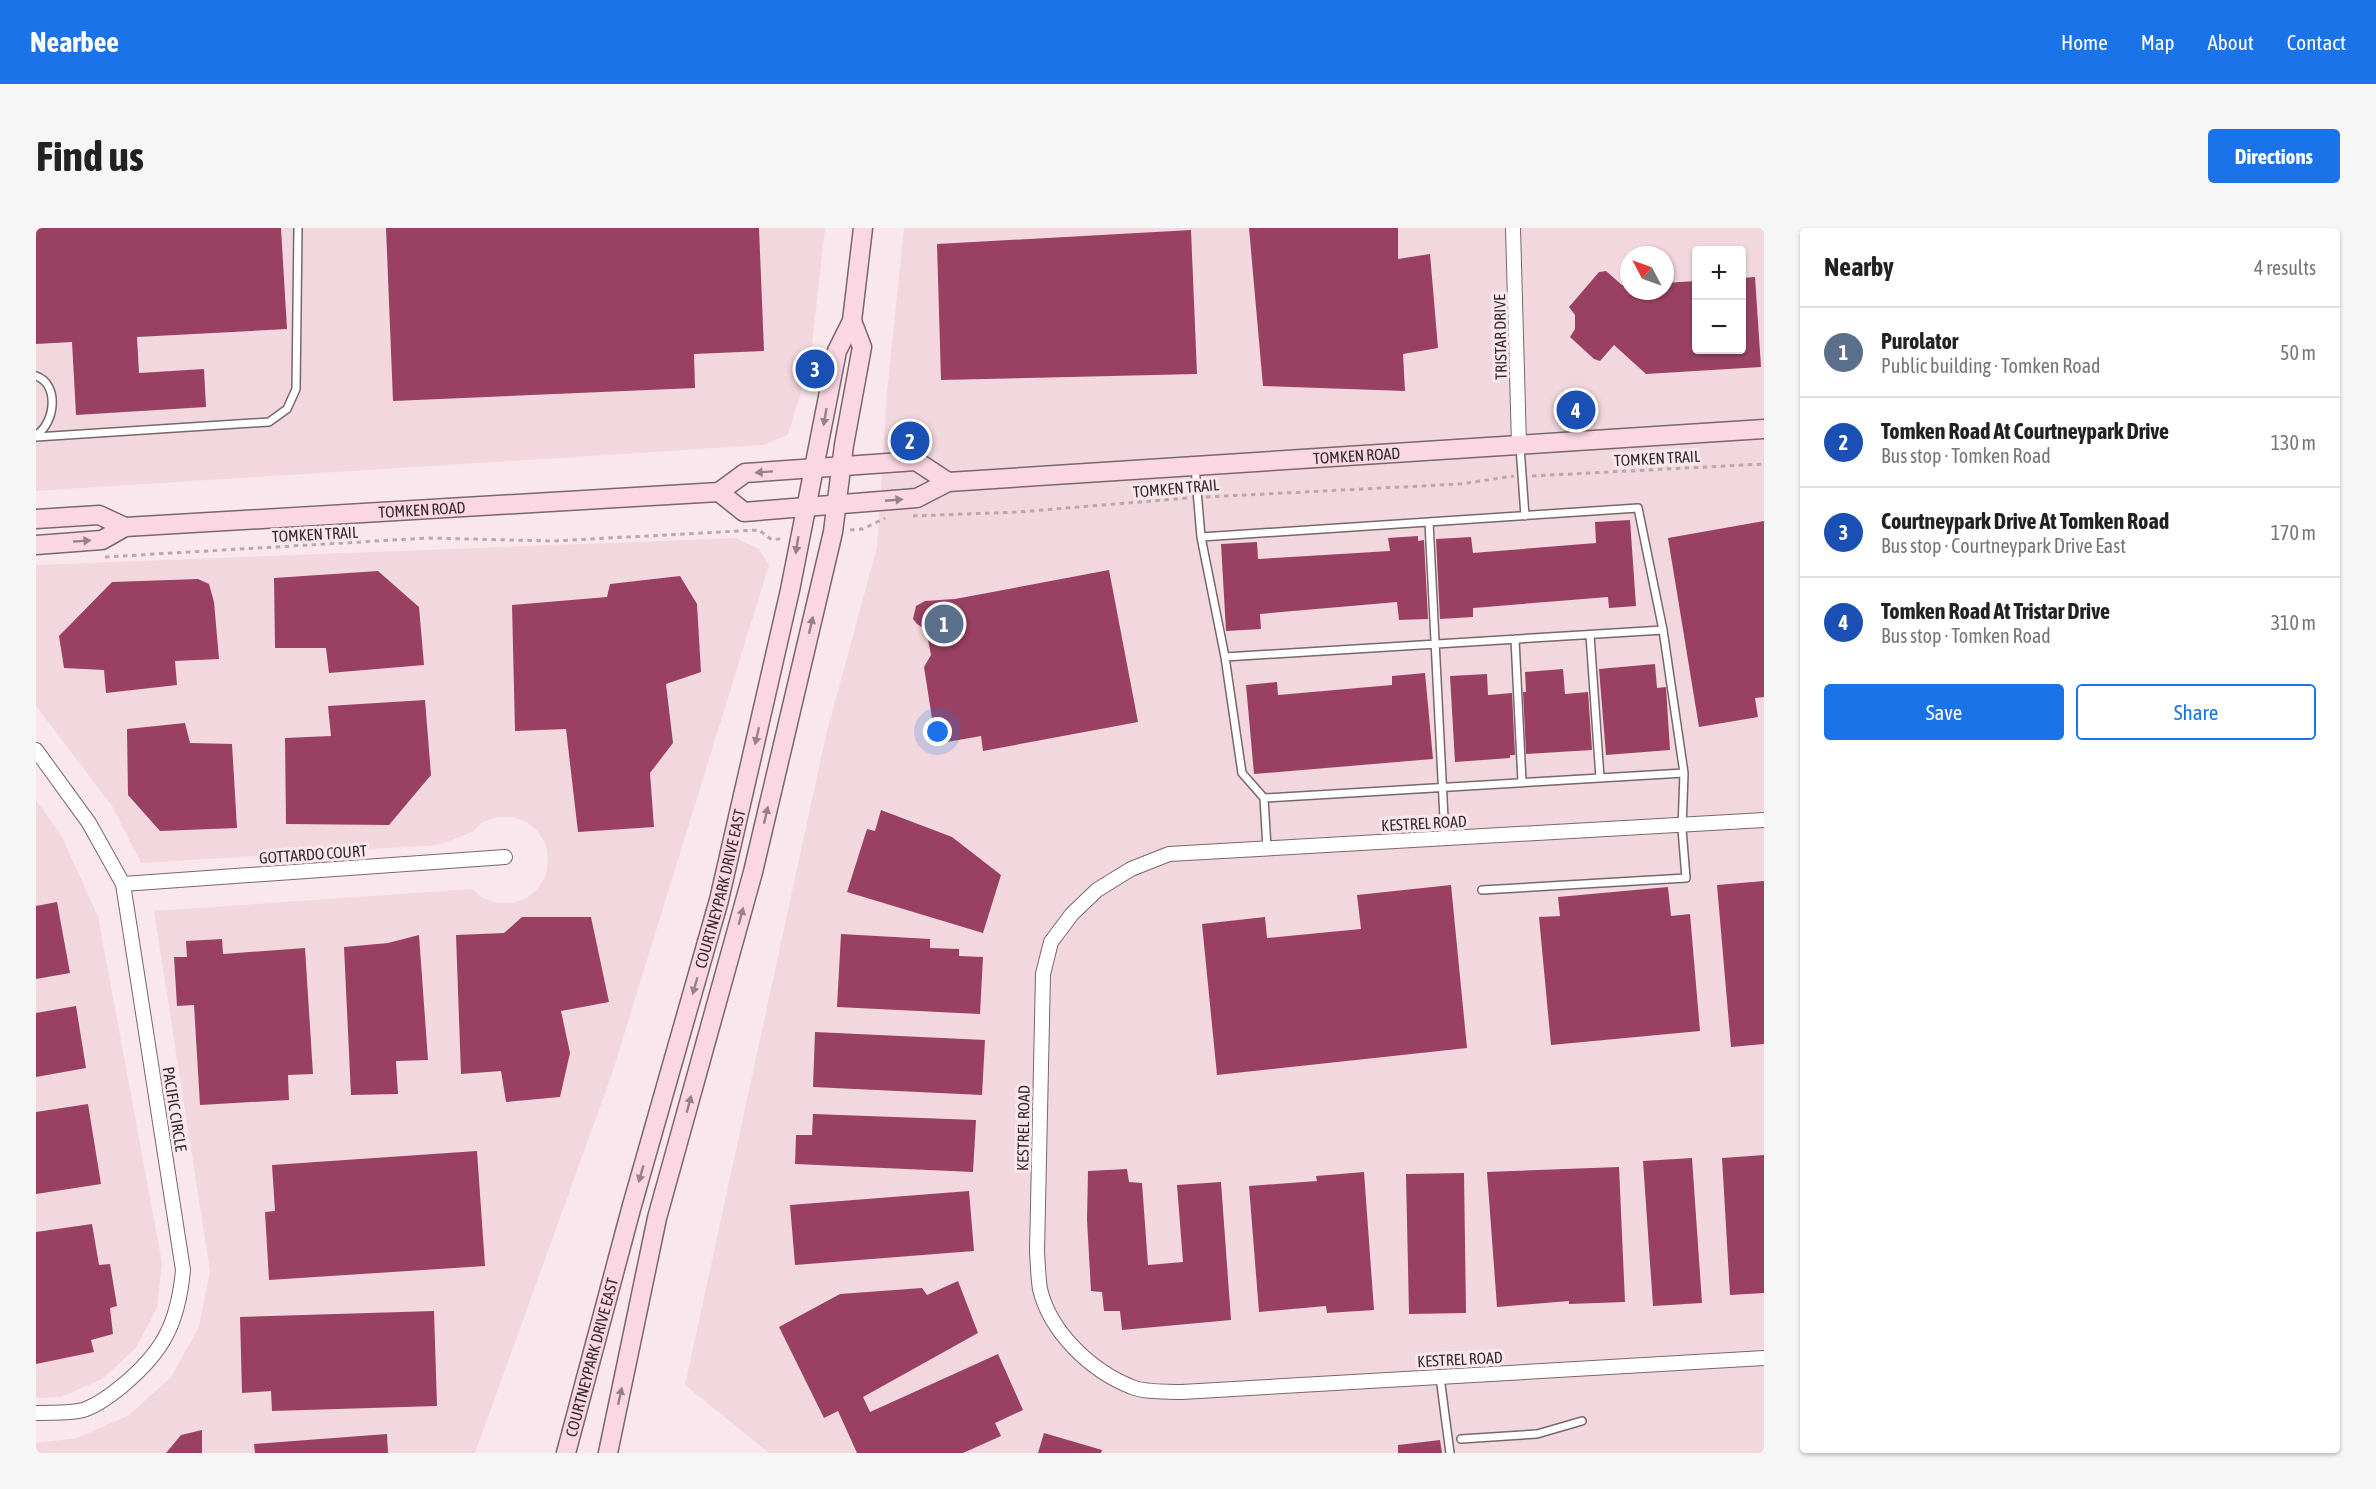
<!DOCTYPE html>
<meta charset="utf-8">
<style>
body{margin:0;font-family:"Asap Condensed",sans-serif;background:#f6f6f6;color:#222}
.controls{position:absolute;right:18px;top:18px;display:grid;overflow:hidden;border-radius:6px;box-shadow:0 2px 4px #0004}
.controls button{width:54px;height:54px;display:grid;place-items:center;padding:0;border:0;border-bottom:2px solid #e0e0e0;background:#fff;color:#222;font:30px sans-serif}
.compass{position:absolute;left:1584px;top:18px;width:54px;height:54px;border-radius:50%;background:#fff;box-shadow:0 2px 4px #0004;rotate:311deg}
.you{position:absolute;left:902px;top:504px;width:21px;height:21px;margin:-15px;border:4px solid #fff;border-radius:50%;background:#1a73e8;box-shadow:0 0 0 9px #1a73e833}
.badge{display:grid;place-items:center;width:39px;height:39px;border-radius:50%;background:#1a73e8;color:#fff;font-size:20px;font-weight:700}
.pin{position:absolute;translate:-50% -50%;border:3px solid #fff;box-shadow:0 2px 6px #0006}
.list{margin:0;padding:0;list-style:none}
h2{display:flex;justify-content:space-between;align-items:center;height:78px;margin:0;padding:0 24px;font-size:26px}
h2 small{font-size:20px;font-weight:400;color:#767676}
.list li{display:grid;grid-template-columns:39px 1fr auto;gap:18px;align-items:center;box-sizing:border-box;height:90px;padding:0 24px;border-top:2px solid #e0e0e0}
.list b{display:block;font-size:22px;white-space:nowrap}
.list p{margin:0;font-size:20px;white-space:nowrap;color:#767676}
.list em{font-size:20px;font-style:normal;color:#767676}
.actions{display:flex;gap:12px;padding:18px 24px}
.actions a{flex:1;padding:14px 0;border:2px solid #1a73e8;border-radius:6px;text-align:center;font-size:21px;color:#1a73e8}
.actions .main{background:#1a73e8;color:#fff}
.map{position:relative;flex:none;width:1728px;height:1225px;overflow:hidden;border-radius:6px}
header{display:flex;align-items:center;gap:36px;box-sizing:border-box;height:84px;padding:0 30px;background:#1a73e8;color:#fff}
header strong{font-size:28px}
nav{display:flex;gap:33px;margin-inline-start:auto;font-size:21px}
.intro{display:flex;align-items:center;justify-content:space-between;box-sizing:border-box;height:144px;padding:0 36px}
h1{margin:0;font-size:42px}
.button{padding:15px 27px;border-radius:6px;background:#1a73e8;color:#fff;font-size:21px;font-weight:700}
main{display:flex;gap:36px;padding:0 36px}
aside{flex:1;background:#fff;border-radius:6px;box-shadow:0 2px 4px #0004}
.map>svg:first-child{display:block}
.built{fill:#f2d8de;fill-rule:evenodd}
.building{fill:#9a4163}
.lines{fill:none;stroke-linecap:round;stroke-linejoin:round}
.lane-casing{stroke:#78676c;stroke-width:10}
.street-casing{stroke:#78676c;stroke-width:16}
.secondary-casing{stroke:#78676c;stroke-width:21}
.path{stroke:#b8a9ae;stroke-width:3;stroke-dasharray:4.5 4.5;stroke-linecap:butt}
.lane{stroke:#fff;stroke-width:7}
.street{stroke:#fff;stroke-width:14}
.secondary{stroke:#fbd6e3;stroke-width:18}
.oneway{fill:#978188}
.labels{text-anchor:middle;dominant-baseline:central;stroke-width:6;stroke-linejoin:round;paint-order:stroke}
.street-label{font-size:16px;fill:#332c2e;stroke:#fae7ed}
</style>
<header>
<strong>Nearbee</strong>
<nav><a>Home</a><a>Map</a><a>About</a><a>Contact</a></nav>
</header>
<div class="intro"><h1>Find us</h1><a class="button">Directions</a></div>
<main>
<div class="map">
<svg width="1728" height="1225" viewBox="0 0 1728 1225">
<rect width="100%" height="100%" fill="#fae7ed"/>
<!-- built -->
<path class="built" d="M0,0H789L774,135L752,207L727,217L0,263Z
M868,0H1728V1225H733L649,1157L790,507L841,319L851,164ZM1660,22H1706V122H1660ZM1593,27H1629V63H1593Z
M700,310L723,321L733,337L576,846L439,1225H0V1215L41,1210L93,1187L135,1149L163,1099L174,1043L118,683L436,661L447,670L461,675H477L491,670L502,660L510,647L512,632L510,617L502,604L491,594L477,589H462L447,594L436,604L402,617L105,635L76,578L0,478V337Z
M0,572L25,607L62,688L126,1035L121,1080L100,1120L66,1151L25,1169L0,1170Z"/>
<!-- building -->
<path class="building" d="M0,0H245L251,101L101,109L103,145L168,141L170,179L40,187L36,114L0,116Z
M350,0H723L728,123L658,126L659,160L357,173Z
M1213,0H1362V31L1394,26L1402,120L1367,126L1369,163L1227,158Z
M1155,2L1161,146L905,152L901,16Z
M1570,43L1586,57H1593V63H1629V55L1660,53V122H1706V50L1719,49L1725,139L1610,146L1578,117L1564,133L1558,131L1534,109L1539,101V87L1533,79L1563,44Z
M1594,292L1600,378L1573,380L1572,369L1437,380V389L1404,391L1400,311L1435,309L1437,325L1560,315L1559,294Z
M1728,293V469L1719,470L1722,489L1663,499L1632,310Z
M1382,308V313L1388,312L1392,391L1363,392L1361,374L1224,386L1225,401L1190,403L1185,316L1221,314L1222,331L1354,323L1352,310Z
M1073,342L1102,494L947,523L945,508L900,516L888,439L895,427L890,402L881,396L877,391L880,378L889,373L919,371Z
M342,343L383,379L388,437L293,445L290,420H239L238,350Z
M644,348L661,376L665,444L630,456L637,515L614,545L618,599L542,604L530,501L479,503L476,377L571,369L574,356Z
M162,351L173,356L178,374L183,431L139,433L141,457L70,465L68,442L28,440L23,408L76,354Z
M1619,436L1621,460L1630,459L1634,522L1570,527L1563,441Z
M1527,441L1529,466L1552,464L1556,522L1490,526L1487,464H1490L1489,444Z
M1389,445L1397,531L1218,546L1210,457L1241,454L1242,467L1356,457V448Z
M1451,446L1452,467L1476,465L1479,527H1474V530L1419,534L1414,448Z
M389,472L395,547L353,597L250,596L249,510L295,508L292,478Z
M149,495L154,515L196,516L201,600L124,603L92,567L91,501Z
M845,582L916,609L965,647L947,705L811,664L831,601L839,603Z
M1728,653V816L1695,819L1681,657Z
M1415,657L1431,820L1181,847L1166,696L1229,689L1231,710L1325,701L1321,667Z
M1632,659L1635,688L1654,686L1664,803L1515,817L1503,689L1524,688L1522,669Z
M21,674L34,745L0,751V678Z
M486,689H555L573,774L525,783L534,825L524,869L470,874L465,843L425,846L420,707L468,705Z
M805,706L894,711V720L923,721V728L947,729L944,786L801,779Z
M383,707L392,832L360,833L362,866L315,867L308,719L352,715Z
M186,711L187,726L269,720L277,846L252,847L253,872L164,877L158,777L141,778L138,729H151L150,713Z
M40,778L50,840L0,849V785Z
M779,804L949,812L946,867L777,859Z
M52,876L65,956L0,966V884Z
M777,886L940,892L937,944L759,936L760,907H776Z
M441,923L449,1038L233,1052L229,984L239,983L236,937Z
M1728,927V1065L1694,1067L1686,930Z
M1656,930L1666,1075L1617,1078L1607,933Z
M1583,939L1589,1074L1533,1076V1073L1461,1079L1451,944Z
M1091,941L1093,954L1106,955L1112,1037L1147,1034L1141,957L1185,954L1195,1092L1086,1102L1084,1083H1068L1066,1064L1055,1063L1051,992L1052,943Z
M1328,944L1338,1082L1291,1085L1290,1078L1223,1084L1213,958L1281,953L1280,948Z
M1428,945L1430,1085L1373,1086L1370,946Z
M933,963L938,1023L759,1037L754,977Z
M56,996L63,1037L74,1036L81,1078L74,1080L77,1106L55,1112L58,1124L0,1136V1004Z
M922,1053L942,1105L827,1169L834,1184L962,1126L987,1182L959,1195L965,1208L927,1225H821L802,1183L788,1190L743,1099L804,1066L886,1060L891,1067Z
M398,1083L401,1178L236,1183L235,1163L206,1165L204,1089Z
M166,1202V1225H130L145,1207Z
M1008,1205L1066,1222L1065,1225H1002Z
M351,1206L352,1225H219L218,1216Z
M1404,1212L1406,1225H1362V1217Z"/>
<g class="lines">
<defs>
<path id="lane" d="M0,148C24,156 19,196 0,207
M0,209L233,194L251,181L260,161L262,0
M1484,219L1489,288
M1159,239L1165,309L1189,429L1206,545L1228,570L1231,620
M1393,294L1409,610
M1165,309L1602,280L1627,402L1648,545L1646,601L1650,650L1446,662
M1554,407L1564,550
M1479,411L1486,554
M1189,429L1627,402
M1228,570L1648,545
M1404,1149L1414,1225
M1425,1211L1501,1206L1546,1193"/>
<path id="street" d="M1477,0L1483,217
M0,522L53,595L87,656L147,1042C142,1096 127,1124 86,1158C75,1167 60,1178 47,1182C33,1186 14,1184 0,1185
M1728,592L1133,626L1095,641L1061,662L1036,686L1015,714L1007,746L1001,1024C1002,1036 1002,1049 1004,1061C1014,1104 1055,1143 1096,1159C1110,1165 1131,1163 1146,1164L1728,1130
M87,656L469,629"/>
<g id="secondary">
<path id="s1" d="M683,264L708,284L881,270L912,254L1728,201"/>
<path d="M0,291L63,287L89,299"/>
<path id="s2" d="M0,317L66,312L89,299L683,264L709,245L880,233L912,254"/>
<path id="s3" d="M530,1225L595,981L683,672L754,362L801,123L816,93L827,0"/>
<path d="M572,1225L621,990L717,644L797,304L808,217L826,119L816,93"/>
</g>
</defs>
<!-- lane casing -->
<use href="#lane" class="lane-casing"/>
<!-- street casing -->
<use href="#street" class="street-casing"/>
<!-- secondary casing -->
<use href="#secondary" class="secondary-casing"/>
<!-- path -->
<path class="path" d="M1496,248L1728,236
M1170,269L1424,256L1478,248
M877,288L982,284L1152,270
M814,302L827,301L849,290
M69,329L391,310L518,313L723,302L736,312L748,310"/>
<!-- lane -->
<use href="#lane" class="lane"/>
<!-- street -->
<use href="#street" class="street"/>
<!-- secondary -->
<use href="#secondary" class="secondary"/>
</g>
<!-- one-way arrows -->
<defs><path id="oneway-solid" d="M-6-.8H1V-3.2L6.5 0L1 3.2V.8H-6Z" transform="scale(1.5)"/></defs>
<g class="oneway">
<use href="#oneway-solid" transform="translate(789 189) rotate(100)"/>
<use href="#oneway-solid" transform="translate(728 244) rotate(176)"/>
<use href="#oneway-solid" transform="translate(858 272) rotate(-5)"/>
<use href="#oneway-solid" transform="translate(46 313) rotate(-4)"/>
<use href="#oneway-solid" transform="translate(761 317) rotate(99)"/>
<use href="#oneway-solid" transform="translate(775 397) rotate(-77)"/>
<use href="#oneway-solid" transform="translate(721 508) rotate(103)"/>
<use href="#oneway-solid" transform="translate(730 587) rotate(-77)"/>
<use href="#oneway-solid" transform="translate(705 688) rotate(-75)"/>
<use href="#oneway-solid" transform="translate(659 758) rotate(106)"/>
<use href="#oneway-solid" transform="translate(653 876) rotate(-75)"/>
<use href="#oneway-solid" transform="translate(605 946) rotate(106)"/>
<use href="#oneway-solid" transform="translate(584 1168) rotate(-78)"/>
</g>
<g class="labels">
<!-- street labels -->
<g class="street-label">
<text transform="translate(1464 109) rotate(-91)">TRISTAR DRIVE</text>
<text stroke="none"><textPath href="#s1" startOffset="650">TOMKEN ROAD</textPath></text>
<text transform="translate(1621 230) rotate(-3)">TOMKEN TRAIL</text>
<text transform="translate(1140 260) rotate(-5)">TOMKEN TRAIL</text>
<text stroke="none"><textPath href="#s2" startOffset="390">TOMKEN ROAD</textPath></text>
<text transform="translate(279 306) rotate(-3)">TOMKEN TRAIL</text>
<text transform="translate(1388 595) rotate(-3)">KESTREL ROAD</text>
<text transform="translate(277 626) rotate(-4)">GOTTARDO COURT</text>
<text stroke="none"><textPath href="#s3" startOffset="585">COURTNEYPARK DRIVE EAST</textPath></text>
<text transform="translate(139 881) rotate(81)">PACIFIC CIRCLE</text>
<text transform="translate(987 900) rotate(-89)">KESTREL ROAD</text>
<text stroke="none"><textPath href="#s3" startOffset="99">COURTNEYPARK DRIVE EAST</textPath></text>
<text transform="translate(1424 1131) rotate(-3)">KESTREL ROAD</text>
</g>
</g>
</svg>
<div class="controls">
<button>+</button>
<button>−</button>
</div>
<svg class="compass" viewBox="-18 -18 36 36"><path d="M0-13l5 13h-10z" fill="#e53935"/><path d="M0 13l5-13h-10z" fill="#767676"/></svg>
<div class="you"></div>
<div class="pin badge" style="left:908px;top:396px;background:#5c6f8a">1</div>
<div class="pin badge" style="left:874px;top:213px;background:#1a4fb4">2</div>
<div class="pin badge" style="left:779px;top:141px;background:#1a4fb4">3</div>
<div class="pin badge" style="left:1540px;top:182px;background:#1a4fb4">4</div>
</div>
<aside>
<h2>Nearby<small>4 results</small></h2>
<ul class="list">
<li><span class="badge" style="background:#5c6f8a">1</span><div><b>Purolator</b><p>Public building · Tomken Road</p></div><em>50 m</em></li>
<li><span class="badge" style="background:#1a4fb4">2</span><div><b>Tomken Road At Courtneypark Drive</b><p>Bus stop · Tomken Road</p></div><em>130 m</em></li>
<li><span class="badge" style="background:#1a4fb4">3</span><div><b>Courtneypark Drive At Tomken Road</b><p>Bus stop · Courtneypark Drive East</p></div><em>170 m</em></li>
<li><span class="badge" style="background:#1a4fb4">4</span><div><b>Tomken Road At Tristar Drive</b><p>Bus stop · Tomken Road</p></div><em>310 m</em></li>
</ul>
<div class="actions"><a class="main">Save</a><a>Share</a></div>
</aside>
</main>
